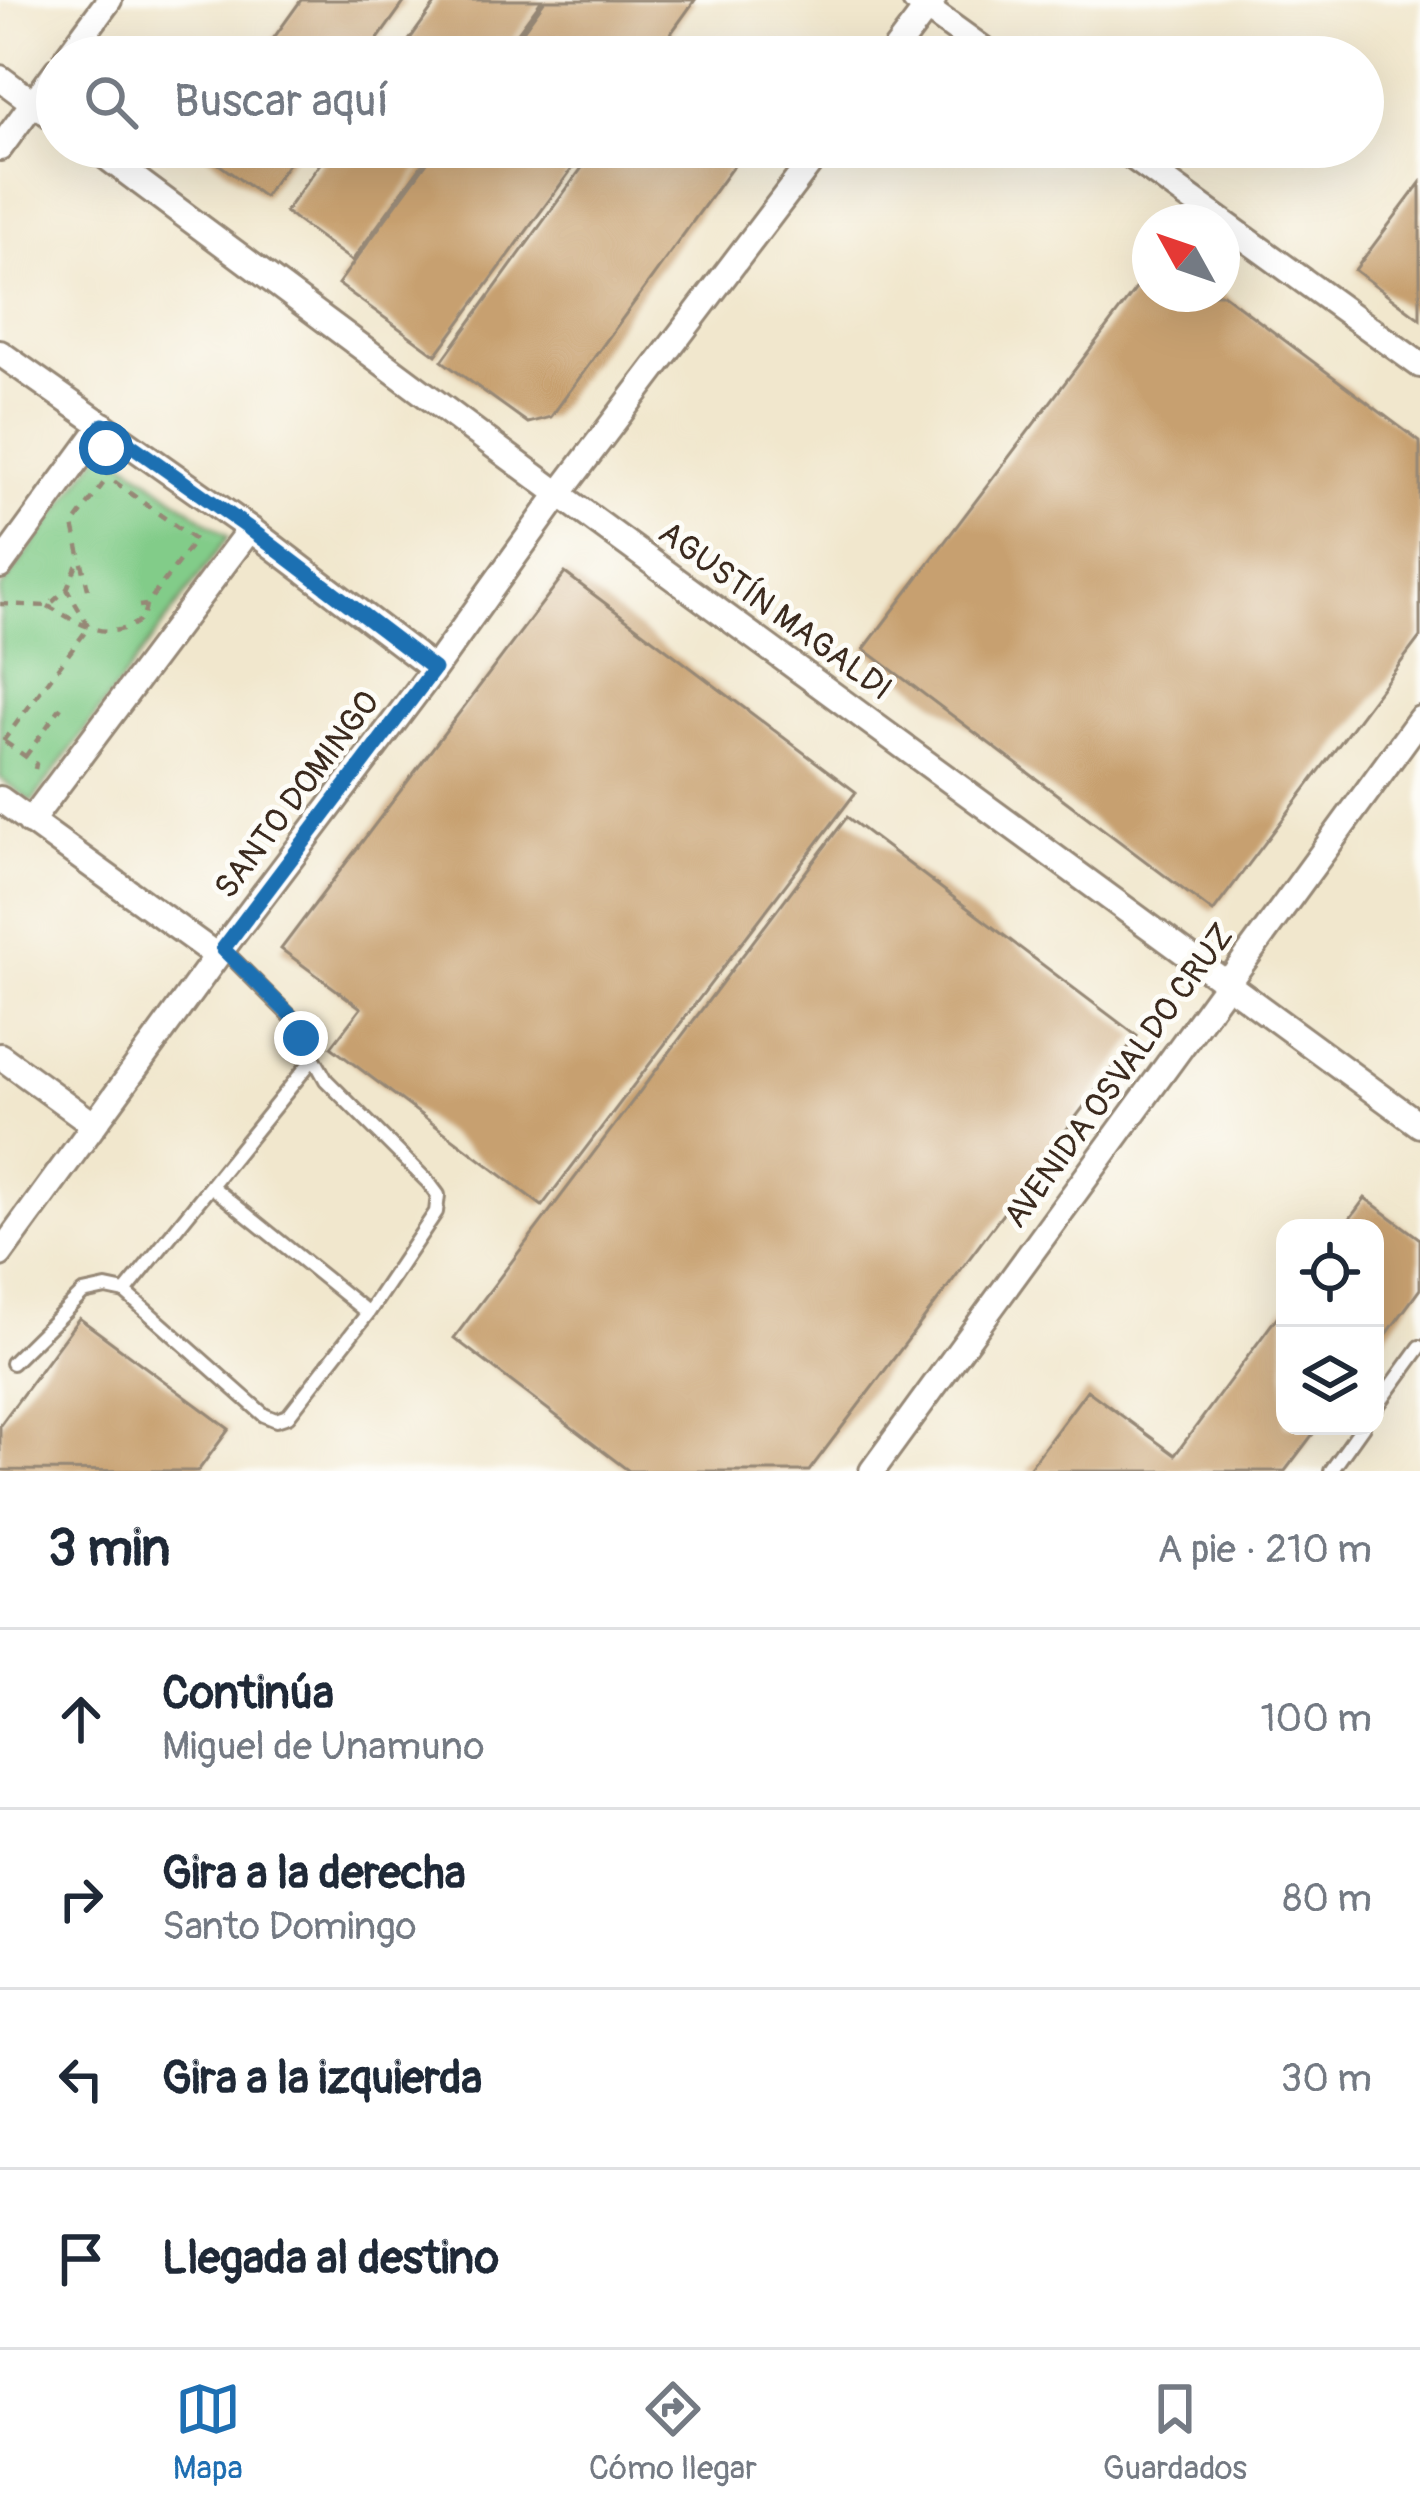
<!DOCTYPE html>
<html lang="es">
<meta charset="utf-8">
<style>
body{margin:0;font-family:Pangolin,sans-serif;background:#f2f2f3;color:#1f2937}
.controls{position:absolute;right:36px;bottom:36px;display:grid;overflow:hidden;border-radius:24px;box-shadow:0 12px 48px #0002}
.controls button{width:108px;height:108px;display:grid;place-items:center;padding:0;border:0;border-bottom:3px solid #e0e1e3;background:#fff;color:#1f2937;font:60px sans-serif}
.compass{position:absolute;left:1132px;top:204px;width:108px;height:108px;border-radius:50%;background:#fff;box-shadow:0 12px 48px #0002;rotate:310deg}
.stop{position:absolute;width:36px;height:36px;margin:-27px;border:9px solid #1f6fb2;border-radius:50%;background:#fff}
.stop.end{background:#1f6fb2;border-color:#fff;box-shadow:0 3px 12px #0008}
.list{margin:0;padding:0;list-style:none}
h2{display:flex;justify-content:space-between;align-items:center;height:156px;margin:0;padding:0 48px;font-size:51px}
h2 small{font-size:39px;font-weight:400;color:#747a83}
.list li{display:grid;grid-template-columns:78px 1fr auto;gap:36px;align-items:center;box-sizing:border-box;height:180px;padding:0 48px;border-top:3px solid #e0e1e3}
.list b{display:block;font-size:45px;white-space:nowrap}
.list p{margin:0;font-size:39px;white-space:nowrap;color:#747a83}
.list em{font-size:39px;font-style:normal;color:#747a83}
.icon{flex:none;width:66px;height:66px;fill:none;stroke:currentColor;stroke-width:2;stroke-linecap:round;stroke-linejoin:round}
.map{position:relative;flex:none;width:1420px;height:1471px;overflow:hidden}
.search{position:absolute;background:#fff;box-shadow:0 12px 48px #0002;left:36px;right:36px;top:36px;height:132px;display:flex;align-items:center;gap:30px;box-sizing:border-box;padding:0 42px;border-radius:66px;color:#747a83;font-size:45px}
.sheet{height:876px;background:#fff}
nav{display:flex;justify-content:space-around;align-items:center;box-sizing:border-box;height:168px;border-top:3px solid #e0e1e3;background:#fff;font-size:33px;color:#747a83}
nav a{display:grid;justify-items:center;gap:6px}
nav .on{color:#1f6fb2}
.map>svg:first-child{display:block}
.green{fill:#82cc89;stroke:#5e7b54;stroke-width:3}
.building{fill:#c7a070}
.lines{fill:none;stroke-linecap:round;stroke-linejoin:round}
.service-casing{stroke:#968876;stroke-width:18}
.minor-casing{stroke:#968876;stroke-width:30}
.path{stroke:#968876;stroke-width:4.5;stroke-dasharray:9 9;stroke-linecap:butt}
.service{stroke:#fff;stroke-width:12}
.minor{stroke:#fff;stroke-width:24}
.route{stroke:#1f6fb2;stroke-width:15}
.labels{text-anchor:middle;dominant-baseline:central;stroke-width:10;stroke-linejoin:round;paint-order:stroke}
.street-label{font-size:33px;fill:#3b2a1e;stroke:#fdfcf7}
</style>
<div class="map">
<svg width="1420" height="1471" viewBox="0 0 1420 1471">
<rect width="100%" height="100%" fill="#fdfcf7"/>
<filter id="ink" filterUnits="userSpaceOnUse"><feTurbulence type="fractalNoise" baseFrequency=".00833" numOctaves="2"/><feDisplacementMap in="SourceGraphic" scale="24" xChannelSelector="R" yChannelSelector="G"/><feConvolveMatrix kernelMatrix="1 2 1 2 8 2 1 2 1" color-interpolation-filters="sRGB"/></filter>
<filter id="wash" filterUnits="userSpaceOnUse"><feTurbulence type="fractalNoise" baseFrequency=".004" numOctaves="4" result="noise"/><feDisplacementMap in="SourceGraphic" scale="48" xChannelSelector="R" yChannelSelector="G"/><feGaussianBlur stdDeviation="2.7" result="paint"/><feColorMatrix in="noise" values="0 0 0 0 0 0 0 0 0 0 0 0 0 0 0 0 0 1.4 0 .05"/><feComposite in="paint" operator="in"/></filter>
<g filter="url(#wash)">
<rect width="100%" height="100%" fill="#f1e7cd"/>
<!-- green -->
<path class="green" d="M105,447L228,537L32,802L0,778V590Z"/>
<g id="blocks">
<!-- building -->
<path class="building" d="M301,0H406L365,57H260Z
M438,0H542L500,57H397Z
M545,0H695L654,57H504Z
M676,38L701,57H662Z
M195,147H300L264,197Z
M332,147H435L352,261L285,212Z
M438,147H588L436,355L338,284Z
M597,147H747L551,417L528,423L442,361Z
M1420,183V319L1355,270Z
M1150,270V294H1223L1420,442V637L1213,912L864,649Z
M565,573L856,792L542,1206L331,1047L361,1008L281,949Z
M847,817L1137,1036L809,1471H629L454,1338Z
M1365,1198L1420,1239V1289L1375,1350V1228H1343Z
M1285,1306V1426H1319L1285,1471H1027L1087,1390L1175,1455Z
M79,1318L229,1429L198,1471L0,1470V1425Z"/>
</g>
</g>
<g filter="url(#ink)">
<use href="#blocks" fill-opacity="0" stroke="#968876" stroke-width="3"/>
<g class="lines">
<defs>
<path id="service" d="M211,1186L368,1313
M125,1292L313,1059
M12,1363L83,1293L106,1288L125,1292L264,1415L276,1420L288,1416L368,1313L436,1212L438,1195L429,1183L326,1080L291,1017L223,949
M1375,1409L1420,1347
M1331,1471L1363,1426"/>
<path id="minor" d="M915,0L994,57
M67,57L109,0
M890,57L933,0
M0,78L57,120
M93,147L559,494L1420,1125
M1119,147L1420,365
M0,148L57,70
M0,353L250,529L434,669
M0,566L103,425
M0,799L217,956
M30,822L250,529
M0,1056L93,1124
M0,1254L217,956L434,669L559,494L822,147
M872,1471L1420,719"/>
</defs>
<!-- service casing -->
<use href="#service" class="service-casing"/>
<!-- minor casing -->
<use href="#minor" class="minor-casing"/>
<!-- path -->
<path class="path" d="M107,467L108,477L195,540L146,605L139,606
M88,589L73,525L108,477
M0,604L48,606L67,589L80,557
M48,606C73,619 101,641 130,626C141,621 144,617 146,605
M3,741L89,627L67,589
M5,742L36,764L35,769
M25,757L61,707"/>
<!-- service -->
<use href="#service" class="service"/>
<!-- minor -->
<use href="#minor" class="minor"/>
</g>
</g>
<g class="lines" filter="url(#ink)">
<!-- route -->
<path class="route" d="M106,448L103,425L250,529L434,669L223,949L292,1017L301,1038"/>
</g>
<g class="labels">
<!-- street labels -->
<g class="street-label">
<text transform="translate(775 611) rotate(36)">AGUSTÍN MAGALDI</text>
<text transform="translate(297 795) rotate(-53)">SANTO DOMINGO</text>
<text transform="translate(1119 1076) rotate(-54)">AVENIDA OSVALDO CRUZ</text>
</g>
</g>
</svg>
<div class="controls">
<button><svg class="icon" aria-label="locate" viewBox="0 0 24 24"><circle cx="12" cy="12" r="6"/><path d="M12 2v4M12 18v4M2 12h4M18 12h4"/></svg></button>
<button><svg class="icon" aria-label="layers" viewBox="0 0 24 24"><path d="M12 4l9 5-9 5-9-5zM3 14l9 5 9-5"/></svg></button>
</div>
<svg class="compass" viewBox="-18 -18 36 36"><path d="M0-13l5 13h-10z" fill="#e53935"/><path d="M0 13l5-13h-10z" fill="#747a83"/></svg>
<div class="stop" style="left:106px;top:448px"></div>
<div class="stop end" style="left:301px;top:1038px"></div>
<div class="search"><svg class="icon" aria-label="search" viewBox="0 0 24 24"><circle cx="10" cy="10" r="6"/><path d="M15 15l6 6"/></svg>Buscar aquí</div>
</div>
<section class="sheet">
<h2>3 min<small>A pie · 210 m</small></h2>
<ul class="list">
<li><svg class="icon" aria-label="ahead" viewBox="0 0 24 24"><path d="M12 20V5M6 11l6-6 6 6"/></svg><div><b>Continúa</b><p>Miguel de Unamuno</p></div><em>100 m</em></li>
<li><svg class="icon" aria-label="right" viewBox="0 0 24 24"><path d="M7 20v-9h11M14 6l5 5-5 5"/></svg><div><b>Gira a la derecha</b><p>Santo Domingo</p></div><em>80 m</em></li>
<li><svg class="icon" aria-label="left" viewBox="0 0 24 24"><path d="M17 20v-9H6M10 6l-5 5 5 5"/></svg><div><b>Gira a la izquierda</b></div><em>30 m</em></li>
<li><svg class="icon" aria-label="arrive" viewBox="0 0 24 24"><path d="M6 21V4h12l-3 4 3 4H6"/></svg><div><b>Llegada al destino</b></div></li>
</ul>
</section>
<nav>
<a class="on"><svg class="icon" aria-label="map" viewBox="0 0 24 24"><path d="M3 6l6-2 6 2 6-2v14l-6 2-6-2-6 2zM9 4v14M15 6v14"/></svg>Mapa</a>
<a><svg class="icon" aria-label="directions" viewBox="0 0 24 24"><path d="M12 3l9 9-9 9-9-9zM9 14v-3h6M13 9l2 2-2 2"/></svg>Cómo llegar</a>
<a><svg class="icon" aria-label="saved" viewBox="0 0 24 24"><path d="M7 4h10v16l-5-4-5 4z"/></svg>Guardados</a>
</nav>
